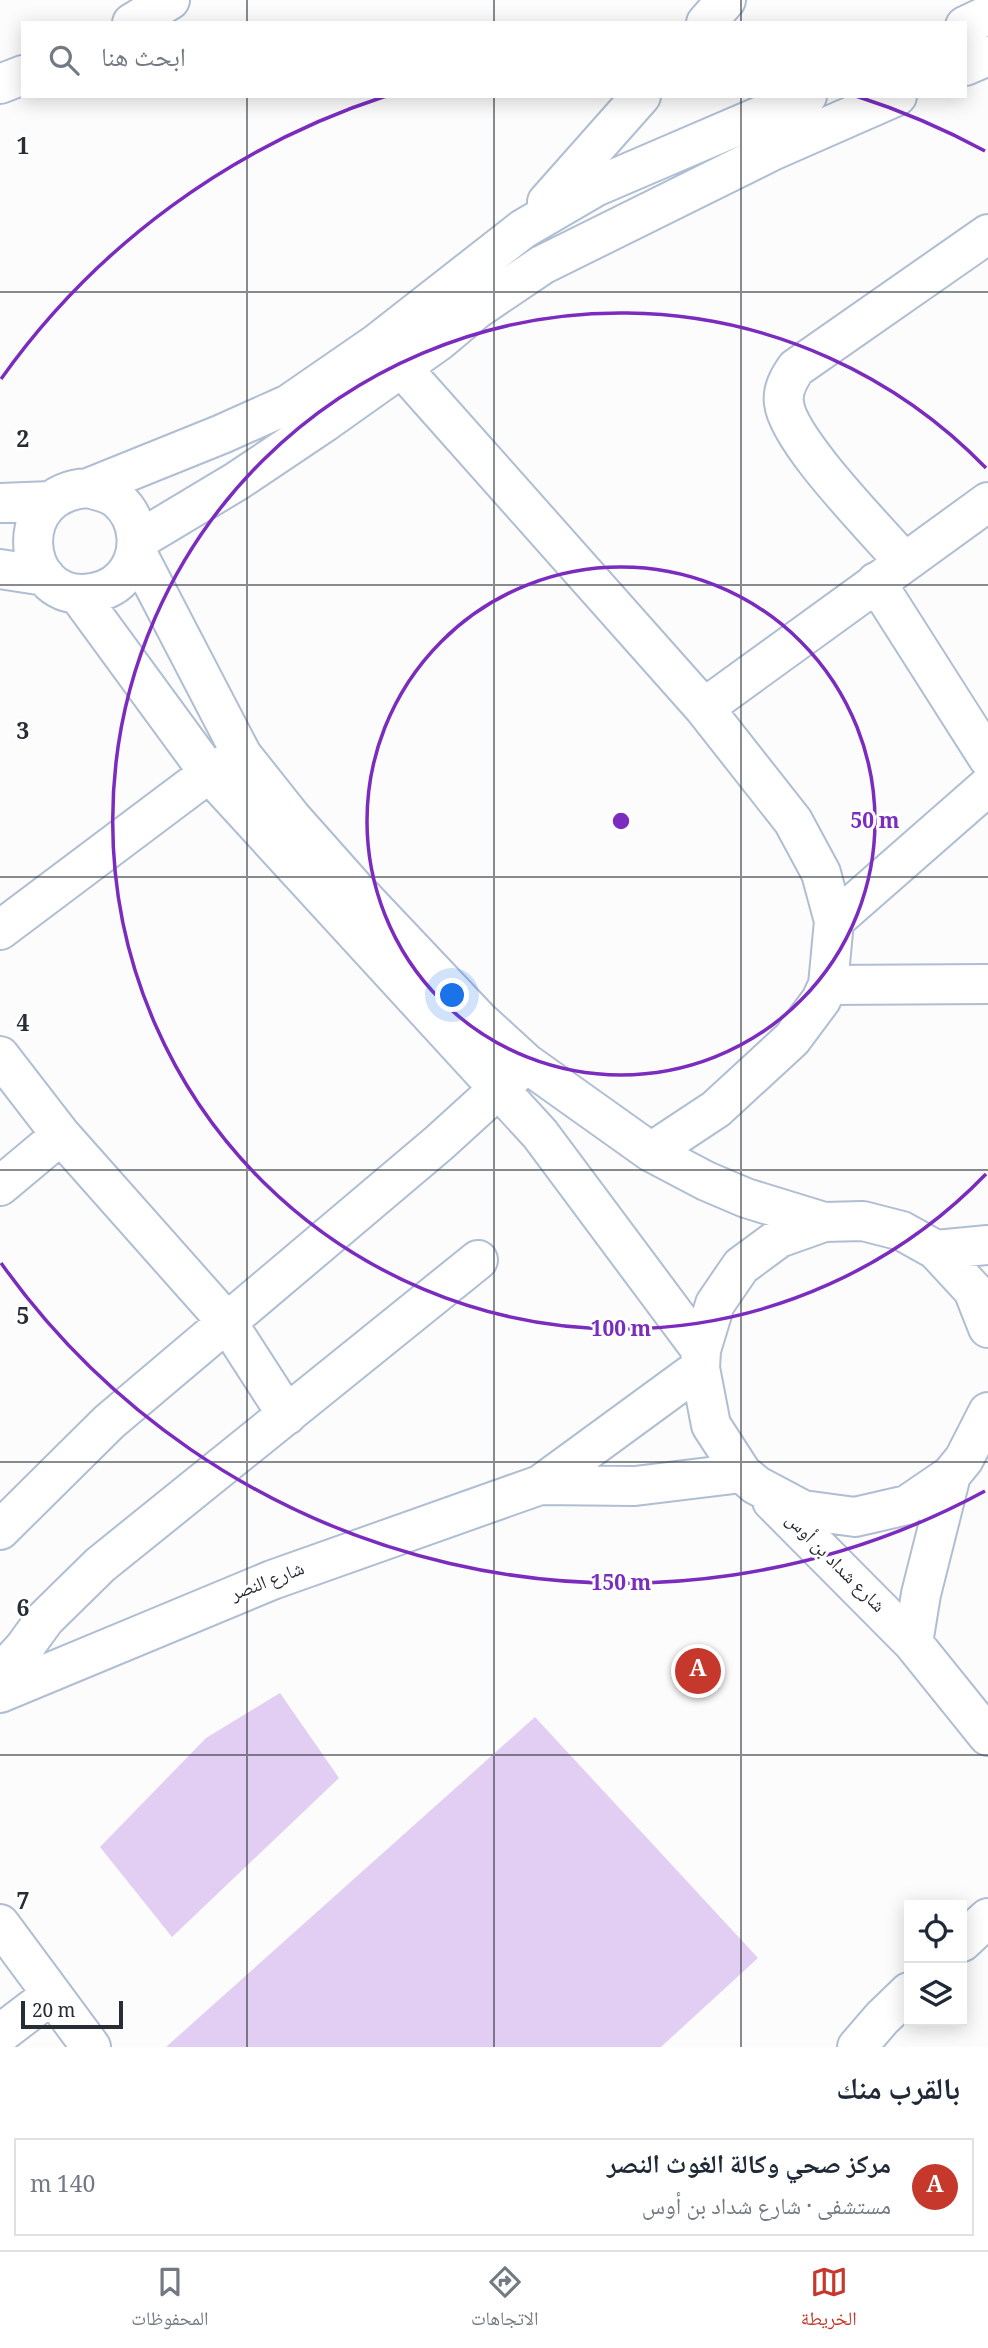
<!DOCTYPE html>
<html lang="ar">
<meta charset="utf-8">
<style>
body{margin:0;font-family:Georgia,"Noto Naskh Arabic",serif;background:#f2f2f3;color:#1f2937;direction:rtl}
.controls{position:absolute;right:21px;bottom:21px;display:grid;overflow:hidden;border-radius:0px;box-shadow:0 4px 18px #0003}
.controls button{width:63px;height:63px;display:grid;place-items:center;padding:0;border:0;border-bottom:2px solid #e0e1e3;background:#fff;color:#1f2937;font:35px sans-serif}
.scale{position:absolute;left:21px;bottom:18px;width:102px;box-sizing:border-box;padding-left:7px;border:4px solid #282d35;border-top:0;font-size:19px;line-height:24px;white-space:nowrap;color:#282d35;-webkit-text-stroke:5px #fff;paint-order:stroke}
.you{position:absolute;left:453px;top:996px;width:24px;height:24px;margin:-18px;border:5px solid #fff;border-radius:50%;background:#1a73e8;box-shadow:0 0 0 10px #1a73e833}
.badge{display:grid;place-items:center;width:46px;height:46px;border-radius:50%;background:#c5382b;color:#fff;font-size:23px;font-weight:700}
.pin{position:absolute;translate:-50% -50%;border:4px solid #fff;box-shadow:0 2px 7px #0006}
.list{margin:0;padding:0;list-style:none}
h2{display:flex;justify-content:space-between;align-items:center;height:91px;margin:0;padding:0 28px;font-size:30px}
h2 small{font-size:23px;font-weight:400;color:#747a83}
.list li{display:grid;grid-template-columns:46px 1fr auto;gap:21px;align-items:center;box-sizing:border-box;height:98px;margin:0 14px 14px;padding:0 14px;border:2px solid #e0e1e3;border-radius:0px}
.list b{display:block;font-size:26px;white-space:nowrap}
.list p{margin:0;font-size:23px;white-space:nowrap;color:#747a83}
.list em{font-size:23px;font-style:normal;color:#747a83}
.icon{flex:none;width:38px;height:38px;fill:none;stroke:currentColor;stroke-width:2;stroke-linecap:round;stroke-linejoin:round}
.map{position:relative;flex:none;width:988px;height:2047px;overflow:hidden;direction:ltr}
.search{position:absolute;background:#fff;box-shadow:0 4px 18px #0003;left:21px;right:21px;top:21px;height:77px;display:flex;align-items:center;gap:18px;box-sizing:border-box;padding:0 24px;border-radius:0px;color:#747a83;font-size:26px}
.sheet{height:203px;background:#fff}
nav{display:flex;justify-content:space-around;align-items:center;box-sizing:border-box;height:98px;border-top:2px solid #e0e1e3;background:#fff;font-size:19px;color:#747a83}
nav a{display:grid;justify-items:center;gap:4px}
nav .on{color:#c5382b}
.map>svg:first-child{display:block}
.green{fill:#e3cef3}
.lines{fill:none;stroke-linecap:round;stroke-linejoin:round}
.minor-casing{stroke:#b0bed3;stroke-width:42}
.minor{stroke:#fff;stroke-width:38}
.grid{fill:none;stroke:#282d35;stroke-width:2;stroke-opacity:0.55}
.ring{fill:none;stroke:#7b2cbf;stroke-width:3.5}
.labels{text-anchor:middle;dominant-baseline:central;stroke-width:6;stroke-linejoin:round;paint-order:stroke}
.street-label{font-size:19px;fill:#282d35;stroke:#fff}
.grid-label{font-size:23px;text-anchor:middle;font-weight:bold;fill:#282d35;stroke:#fff;stroke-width:6;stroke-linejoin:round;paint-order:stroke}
.centre{fill:#7b2cbf;stroke:#fff;stroke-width:3.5}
.ring-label{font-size:21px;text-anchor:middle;font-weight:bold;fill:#7b2cbf;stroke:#fff;stroke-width:6;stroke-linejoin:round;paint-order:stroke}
</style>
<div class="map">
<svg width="988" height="2047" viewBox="0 0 988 2047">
<rect width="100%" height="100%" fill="#fbfcfb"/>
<!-- green -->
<path class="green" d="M280,1693L339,1778L172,1937L100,1847L206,1738Z
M535,1717L758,1958L661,2047H166Z"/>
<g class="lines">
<defs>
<path id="minor" d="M132,23L170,0
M706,23L726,0
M965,26L988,15
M965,66L988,56
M0,84L23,75
M547,202L641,96
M376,344L401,367L704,708L793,821L821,873L834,921L828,985L821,1000L792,1039L716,1109L651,1152
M88,488C99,491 110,493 118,500C141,520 143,556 122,578C112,589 98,593 84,594C20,596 11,492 88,488L222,434L289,404L376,344L523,229L595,187L807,96
M0,503L51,501
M137,541L237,481L325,422L439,341L477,309L542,265L774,150L897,96
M136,551L242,755L292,818L356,890L479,1020L526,1063L651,1152L706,1181L746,1198L824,1222
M904,562C876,529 788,441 784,403C782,390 789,378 796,368L988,234
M0,569L45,576
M876,582L988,758
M78,594L209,773L540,1134L701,1350
M704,708L988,502
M834,921L988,786
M0,930L209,773L230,762
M828,985L988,984
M0,1056L61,1135L0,1186
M61,1135L227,1322L287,1415
M936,1250L988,1245
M988,1328L973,1290L936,1250L902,1231L863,1221L824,1222L779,1238L741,1266L715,1304L701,1350L700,1368L711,1425L742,1473L756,1485L803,1510L855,1517L907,1505L951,1475L964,1459L988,1412
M540,1485L635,1486L742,1473
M772,1501L913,1643L988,1736
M0,1530L109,1422L439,1143L517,1072
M913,1643L921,1594L951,1475
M0,1674L24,1648L45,1619L100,1565L478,1260
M0,1693L272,1580L540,1485L700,1368
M0,1924L91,2047
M962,1942L988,1918
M0,2034L51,1995
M857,2047L882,2018L909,1992"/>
</defs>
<!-- minor casing -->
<use href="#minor" class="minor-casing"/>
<!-- minor -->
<use href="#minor" class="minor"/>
</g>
<!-- grid -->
<path class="grid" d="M247,0V23M494,0V23M741,0V23M247,96V2047M494,96V2047M741,96V2047M0,292H988M0,585H988M0,877H988M0,1170H988M0,1462H988M0,1755H988"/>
<!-- distance rings -->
<g class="ring">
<circle cx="621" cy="821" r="254"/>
<path d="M986 1174A508 508 0 1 1 986 468"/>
<path d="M985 1491A762 762 0 0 1 1 1263M1 379A762 762 0 0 1 386 96M856 96A762 762 0 0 1 985 151"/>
</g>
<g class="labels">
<!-- street labels -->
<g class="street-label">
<text transform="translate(834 1564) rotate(45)">شارع شداد بن أوس</text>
<text transform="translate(268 1583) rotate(-21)">شارع النصر</text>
</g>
</g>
<g class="grid-label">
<text x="23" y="154">1</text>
<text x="23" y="447">2</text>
<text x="23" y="739">3</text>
<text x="23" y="1031">4</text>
<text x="23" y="1324">5</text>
<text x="23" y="1616">6</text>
<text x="23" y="1909">7</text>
</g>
<circle cx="621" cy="821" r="10" class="centre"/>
<g class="ring-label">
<text x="875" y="828">50 m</text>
<text x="621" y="1336">100 m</text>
<text x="621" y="1590">150 m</text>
</g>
</svg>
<div class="controls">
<button><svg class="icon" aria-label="locate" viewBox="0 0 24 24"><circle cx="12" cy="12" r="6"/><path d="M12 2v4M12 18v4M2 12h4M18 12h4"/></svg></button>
<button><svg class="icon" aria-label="layers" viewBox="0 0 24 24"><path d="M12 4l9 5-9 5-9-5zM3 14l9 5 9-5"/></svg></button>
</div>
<div class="scale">20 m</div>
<div class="you"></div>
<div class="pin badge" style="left:698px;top:1671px">A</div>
<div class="search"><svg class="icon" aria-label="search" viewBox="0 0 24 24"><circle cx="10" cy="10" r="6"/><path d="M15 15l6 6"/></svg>ابحث هنا</div>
</div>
<section class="sheet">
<h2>بالقرب منك<small></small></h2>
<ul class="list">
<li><span class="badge">A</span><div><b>مركز صحي وكالة الغوث النصر</b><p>مستشفى · شارع شداد بن أوس</p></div><em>140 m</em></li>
</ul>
</section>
<nav>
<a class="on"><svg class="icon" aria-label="map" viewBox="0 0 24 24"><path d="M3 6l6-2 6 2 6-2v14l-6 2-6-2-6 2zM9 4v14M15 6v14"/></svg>الخريطة</a>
<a><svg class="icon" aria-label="directions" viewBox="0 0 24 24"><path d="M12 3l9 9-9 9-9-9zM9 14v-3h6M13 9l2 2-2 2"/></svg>الاتجاهات</a>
<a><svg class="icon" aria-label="saved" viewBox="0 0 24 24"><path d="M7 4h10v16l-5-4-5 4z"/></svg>المحفوظات</a>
</nav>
